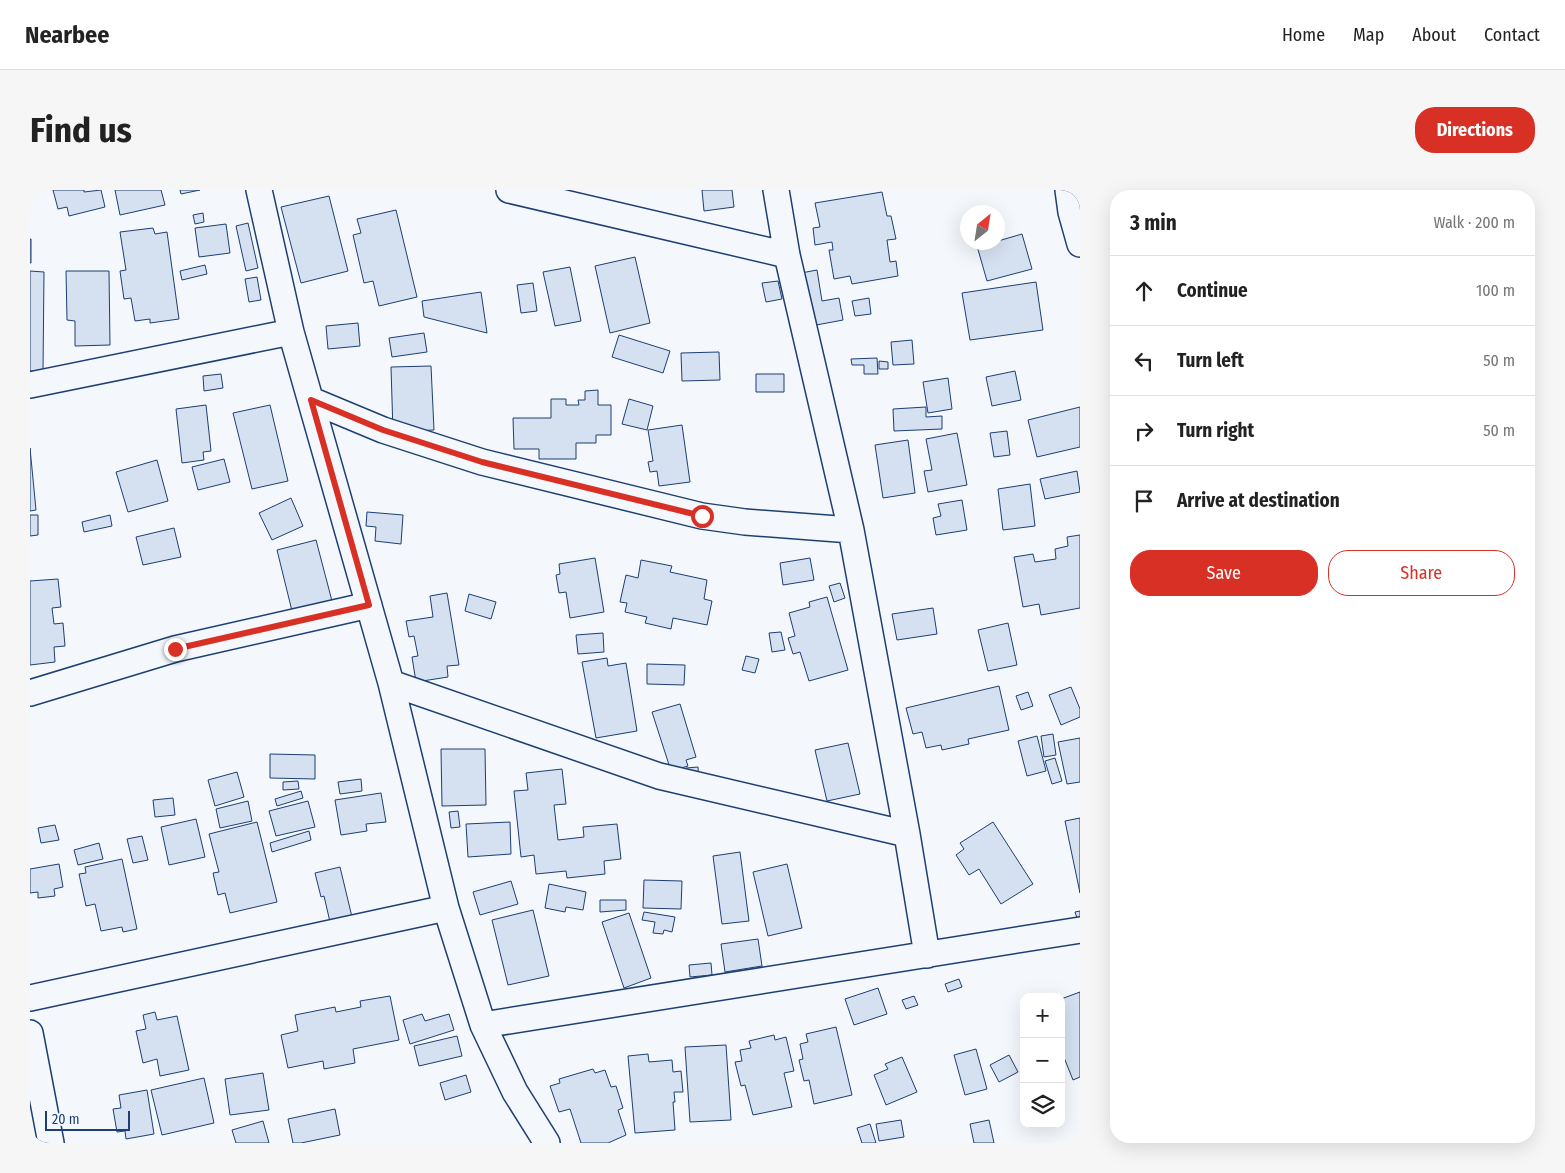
<!DOCTYPE html>
<meta charset="utf-8">
<style>
body{margin:0;font-family:"Fira Sans Condensed",sans-serif;background:#f6f6f6;color:#222}
.controls{position:absolute;right:15px;bottom:15px;display:grid;overflow:hidden;border-radius:10px;box-shadow:0 5px 20px #0002}
.controls button{width:45px;height:45px;display:grid;place-items:center;padding:0;border:0;border-bottom:1px solid #e0e0e0;background:#fff;color:#222;font:25px sans-serif}
.compass{position:absolute;left:930px;top:15px;width:45px;height:45px;border-radius:50%;background:#fff;box-shadow:0 5px 20px #0002;rotate:30deg}
.scale{position:absolute;left:15px;bottom:12px;width:85px;box-sizing:border-box;padding-left:5px;border:2px solid #1d3f73;border-top:0;font-size:14px;line-height:18px;white-space:nowrap;color:#1d3f73;-webkit-text-stroke:4px #f4f7fb;paint-order:stroke}
.stop{position:absolute;width:15px;height:15px;margin:-11px;border:4px solid #d93025;border-radius:50%;background:#fff}
.stop.end{background:#d93025;border-color:#fff;box-shadow:0 1px 5px #0008}
.list{margin:0;padding:0;list-style:none}
h2{display:flex;justify-content:space-between;align-items:center;height:65px;margin:0;padding:0 20px;font-size:21px}
h2 small{font-size:16px;font-weight:400;color:#767676}
.list li{display:grid;grid-template-columns:32px 1fr auto;gap:15px;align-items:center;box-sizing:border-box;height:70px;padding:0 20px;border-top:1px solid #e0e0e0}
.list b{display:block;font-size:19px;white-space:nowrap}
.list em{font-size:16px;font-style:normal;color:#767676}
.actions{display:flex;gap:10px;padding:15px 20px}
.actions a{flex:1;padding:11px 0;border:1px solid #d93025;border-radius:20px;text-align:center;font-size:18px;color:#d93025}
.actions .main{background:#d93025;color:#fff}
.icon{flex:none;width:28px;height:28px;fill:none;stroke:currentColor;stroke-width:2;stroke-linecap:round;stroke-linejoin:round}
.map{position:relative;flex:none;width:1050px;height:953px;overflow:hidden;border-radius:20px}
header{display:flex;align-items:center;gap:30px;box-sizing:border-box;height:70px;padding:0 25px;background:#fff;border-bottom:1px solid #e0e0e0}
header strong{font-size:24px}
nav{display:flex;gap:28px;margin-inline-start:auto;font-size:18px}
.intro{display:flex;align-items:center;justify-content:space-between;box-sizing:border-box;height:120px;padding:0 30px}
h1{margin:0;font-size:35px}
.button{padding:12px 22px;border-radius:20px;background:#d93025;color:#fff;font-size:18px;font-weight:700}
main{display:flex;gap:30px;padding:0 30px}
aside{flex:1;background:#fff;border-radius:20px;box-shadow:0 5px 20px #0002}
.map>svg:first-child{display:block}
.building{fill:#d5e0f0;stroke:#1d3f73}
.lines{fill:none;stroke-linecap:round;stroke-linejoin:round}
.minor-casing{stroke:#1d3f73;stroke-width:28}
.minor{stroke:#f4f7fb;stroke-width:25}
.route{stroke:#d93025;stroke-width:6}
</style>
<header>
<strong>Nearbee</strong>
<nav><a>Home</a><a>Map</a><a>About</a><a>Contact</a></nav>
</header>
<div class="intro"><h1>Find us</h1><a class="button">Directions</a></div>
<main>
<div class="map">
<svg width="1050" height="953" viewBox="0 0 1050 953">
<rect width="100%" height="100%" fill="#f4f7fb"/>
<!-- building -->
<path class="building" d="M23,0H54V2L71,0L75,17L39,26L37,17L28,19Z
M85,0H131L135,15L90,25Z
M150,0H170L151,4Z
M672,0H702L704,17L674,21Z
M852,2L857,26H861L866,49L857,50L860,72L866,71L868,86L822,94L820,86L804,89L799,60H803L802,52L785,55L783,38L790,37L785,13Z
M299,6L318,81L271,93L251,17Z
M366,20L387,107L349,116L343,91L334,93L323,45L331,43L327,29Z
M173,23L174,32L165,34L163,25Z
M218,33L228,78L216,81L206,36Z
M196,34L200,63L169,67L165,38Z
M123,38L125,44L137,42L149,129L120,133V129L105,131L101,108L94,109L90,81L96,80L90,42Z
M992,44L1002,79L957,91L947,56L968,52V51Z
M0,49H1V73H0Z
M605,67L620,133L580,143L565,76Z
M175,75L177,84L152,90L150,81Z
M540,77L551,131L525,136L513,82Z
M787,80L792,111L809,108L813,130L781,136L771,83Z
M0,81L14,82L13,181H0Z
M36,81H79L80,155L45,156V131L37,130Z
M227,87L231,110L219,112L215,89Z
M748,91L752,109L736,112L732,93Z
M1006,92L1013,140L940,150L932,103Z
M503,93L507,121L491,123L487,95Z
M451,102L457,143L394,127L392,111Z
M839,108L841,124L825,126L822,111Z
M328,133L330,156L298,159L296,136Z
M394,143L397,162L362,167L359,148Z
M589,145L640,161L633,183L582,167Z
M882,150L884,174L863,175L861,152Z
M689,162L690,190L652,191L651,163Z
M847,168L848,184H834V175H822L821,169Z
M849,171L858,172V179H849Z
M401,176L404,240L363,242L361,177Z
M985,181L991,210L962,216L956,187Z
M191,184L193,198L174,201L173,186Z
M726,184H754V202H726Z
M918,188L922,219L898,223L893,192Z
M568,200V215H581V245H566V253H546V269H509V259H484L483,228H521V209H536V215H549L548,210H555V201Z
M599,209L623,216L617,240L592,234Z
M176,215L181,261L173,262L174,270L152,273L146,219Z
M240,215L258,291L222,299L203,223Z
M896,217V227L912,226V239L864,241L863,219Z
M1050,217V257L1007,267L998,230Z
M652,235L660,292L629,296L627,281L620,282L618,272L623,271L618,240Z
M977,241L980,265L964,267L960,243Z
M927,243L937,295L898,302L894,281L902,280L896,249Z
M878,250L885,303L853,308L845,255Z
M0,258L6,320L0,321Z
M194,269L200,292L168,300L162,277Z
M127,270L138,311L98,322L86,282Z
M1047,281L1050,302L1015,309L1010,289Z
M1000,294L1005,336L973,340L968,299Z
M261,308L273,336L242,350L229,323Z
M932,310L937,340L906,345L903,328L911,326L908,314Z
M337,322L373,325L371,354L345,351L346,337L336,336Z
M0,325H8V345L0,346Z
M80,325L82,336L54,342L52,332Z
M144,338L151,367L113,375L106,347Z
M1050,345V418L1011,425L1009,414L993,417L984,367L1003,364L1005,372L1026,369L1025,359L1038,356L1037,347Z
M286,350L302,411L262,421L247,360Z
M565,368L574,422L540,428L536,402L529,403L526,385L530,384L529,374Z
M780,368L784,390L753,395L750,373Z
M611,370L642,376L640,382L677,390L674,409L682,411L677,435L643,428L641,439L615,433L617,427L595,422L597,413L590,412L596,385L608,388Z
M28,389L31,417L22,418L24,434L33,433L35,456L24,457L25,472L0,475V391Z
M810,393L815,408L804,412L799,396Z
M417,403L429,475L417,476L418,487L386,492L382,467L388,466L384,446L379,447L376,431L403,427L400,406Z
M439,404L466,412L461,429L435,421Z
M797,407L818,480L779,491L770,462L763,464L758,448L765,446L759,423L780,417L779,412Z
M903,418L907,444L867,450L862,424Z
M978,433L987,475L958,481L948,440Z
M751,442L755,460L742,462L739,443Z
M573,443L574,462L548,464L546,445Z
M716,466L729,469L725,483L712,480Z
M577,468L578,476L596,473L607,541L566,548L552,472Z
M617,474L655,475L654,495L617,494Z
M969,496L979,540L938,549L939,554L912,560L911,555L896,558L892,542L883,544L876,518Z
M1041,497L1050,519V527L1031,535L1019,505Z
M998,502L1003,516L991,520L986,506Z
M650,514L666,567L656,570L658,576L641,581L622,522Z
M1023,544L1026,565L1014,567L1011,546Z
M1007,546L1016,581L997,586L988,551Z
M1050,548V592L1037,594L1028,552Z
M818,553L830,604L797,611L785,560Z
M411,559H455L456,615L412,616Z
M240,564L285,565V589L240,588Z
M1025,568L1032,591L1022,594L1015,571Z
M668,577L669,591L657,592L656,578Z
M532,579L536,614L524,615L528,650L554,647L553,637L587,634L591,669L574,671L575,684L537,688L536,681L506,684L504,665L491,667L484,601L498,600L496,583Z
M207,582L214,607L185,616L178,590Z
M331,589L332,601L310,604L308,592Z
M268,591L269,599L253,600V592Z
M271,601L273,608L247,616L245,609Z
M351,603L356,632L336,634L337,641L311,645L305,610Z
M143,608L145,625L125,627L123,610Z
M218,611L222,631L190,638L186,619Z
M278,611L285,637L246,646L239,621Z
M428,621L430,637L421,638L419,622Z
M1050,628V703L1035,631Z
M166,629L175,667L139,675L131,637Z
M227,632L247,712L200,723L195,703L188,705L183,683L189,682L179,644Z
M480,632L481,664L438,667L436,634Z
M963,632L1003,694L971,714L949,679L939,685L926,665L934,659L930,653Z
M25,635L29,650L11,653L8,638Z
M279,641L281,650L242,662L240,653Z
M112,646L118,670L103,673L97,649Z
M69,653L73,669L48,675L44,660Z
M710,662L719,731L692,734L683,666Z
M92,669L107,739L93,742L92,737L71,741L65,714L56,716L49,684L56,683L55,677Z
M29,674L33,697L24,699L25,706L8,708V702L0,703V679Z
M757,674L772,738L738,746L723,682Z
M310,677L322,727L300,732L294,706L291,707L285,683Z
M614,690L652,691L651,719L613,718Z
M481,691L488,714L450,725L443,702Z
M519,694L556,702L553,720L536,717L535,722L515,718Z
M570,710H596V720L570,722Z
M503,720L519,786L478,795L462,730Z
M1050,721V728H1047L1045,722Z
M614,722L645,727L642,742L634,740L633,744L623,743L625,732L612,730Z
M599,723L621,788L594,798L572,732Z
M728,749L732,776L695,782L691,754Z
M681,773L682,785L660,787L659,775Z
M929,789L932,797L918,802L915,794Z
M848,798L857,824L824,835L815,809Z
M1050,802V887L1043,890L1031,860V809Z
M360,806L369,850L323,859L325,873L294,879L293,871L258,878L251,845L268,841L265,825L305,817L306,822L331,817L330,811Z
M884,806L888,815L876,819L872,810Z
M125,822L127,830L147,826L159,880L130,886L127,869L113,873L106,841L116,839L113,825Z
M392,824L395,831L419,824L424,840L380,854L373,830Z
M806,837L822,905L784,914L779,890L774,891L769,870L773,869L770,854L778,852L776,844Z
M744,845L745,850L756,847L764,881L754,883L762,917L723,925L715,895L711,896L705,872L712,871L710,860L721,858L719,851Z
M427,846L432,866L389,876L384,856Z
M696,855L701,930L660,932L655,857Z
M946,859L957,899L935,905L924,865Z
M618,864L619,872L642,870L643,882L651,881L653,902H644L645,912H643L645,940L605,943L598,866Z
M979,865L988,882L969,892L960,875Z
M872,867L887,902L856,915L844,885L858,879L855,874Z
M563,879L565,883L575,880L581,897L586,896L593,918L588,920L596,945L578,953H551L540,919L529,922L520,896L530,893L529,889Z
M233,883L239,920L200,925L195,889Z
M436,885L441,902L415,910L410,893Z
M174,888L184,933L132,945L121,900Z
M117,900L124,944L96,949L95,941L87,942L83,919L91,918L89,905Z
M305,919L310,945L271,953H263L258,929Z
M871,930L874,947L849,951L846,934Z
M959,930L964,953H944L940,934Z
M233,931L239,953H206L202,940Z
M840,934L846,953H832L827,938Z"/>
<g class="lines">
<defs>
<path id="minor" d="M229,0L261,142L361,493L416,718L453,835L485,902L517,953
M479,0L757,65
M746,0L757,65L821,340L877,644L897,765
M1038,0L1041,22L1050,54
M0,195L261,142
M281,210L353,240L452,272L672,326L715,332L821,340
M361,493L629,586L877,644
M0,503L145,459L339,415
M0,808L416,718
M453,835L1050,740
M0,843L21,953"/>
</defs>
<!-- minor casing -->
<use href="#minor" class="minor-casing"/>
<!-- minor -->
<use href="#minor" class="minor"/>
</g>
<g class="lines">
<!-- route -->
<path class="route" d="M145,459L339,415L281,210L353,240L452,272L672,326"/>
</g>
</svg>
<div class="controls">
<button>+</button>
<button>−</button>
<button><svg class="icon" aria-label="layers" viewBox="0 0 24 24"><path d="M12 4l9 5-9 5-9-5zM3 14l9 5 9-5"/></svg></button>
</div>
<svg class="compass" viewBox="-18 -18 36 36"><path d="M0-13l5 13h-10z" fill="#e53935"/><path d="M0 13l5-13h-10z" fill="#767676"/></svg>
<div class="scale">20 m</div>
<div class="stop" style="left:672px;top:326px"></div>
<div class="stop end" style="left:145px;top:459px"></div>
</div>
<aside>
<h2>3 min<small>Walk · 200 m</small></h2>
<ul class="list">
<li><svg class="icon" aria-label="ahead" viewBox="0 0 24 24"><path d="M12 20V5M6 11l6-6 6 6"/></svg><div><b>Continue</b></div><em>100 m</em></li>
<li><svg class="icon" aria-label="left" viewBox="0 0 24 24"><path d="M17 20v-9H6M10 6l-5 5 5 5"/></svg><div><b>Turn left</b></div><em>50 m</em></li>
<li><svg class="icon" aria-label="right" viewBox="0 0 24 24"><path d="M7 20v-9h11M14 6l5 5-5 5"/></svg><div><b>Turn right</b></div><em>50 m</em></li>
<li><svg class="icon" aria-label="arrive" viewBox="0 0 24 24"><path d="M6 21V4h12l-3 4 3 4H6"/></svg><div><b>Arrive at destination</b></div></li>
</ul>
<div class="actions"><a class="main">Save</a><a>Share</a></div>
</aside>
</main>
